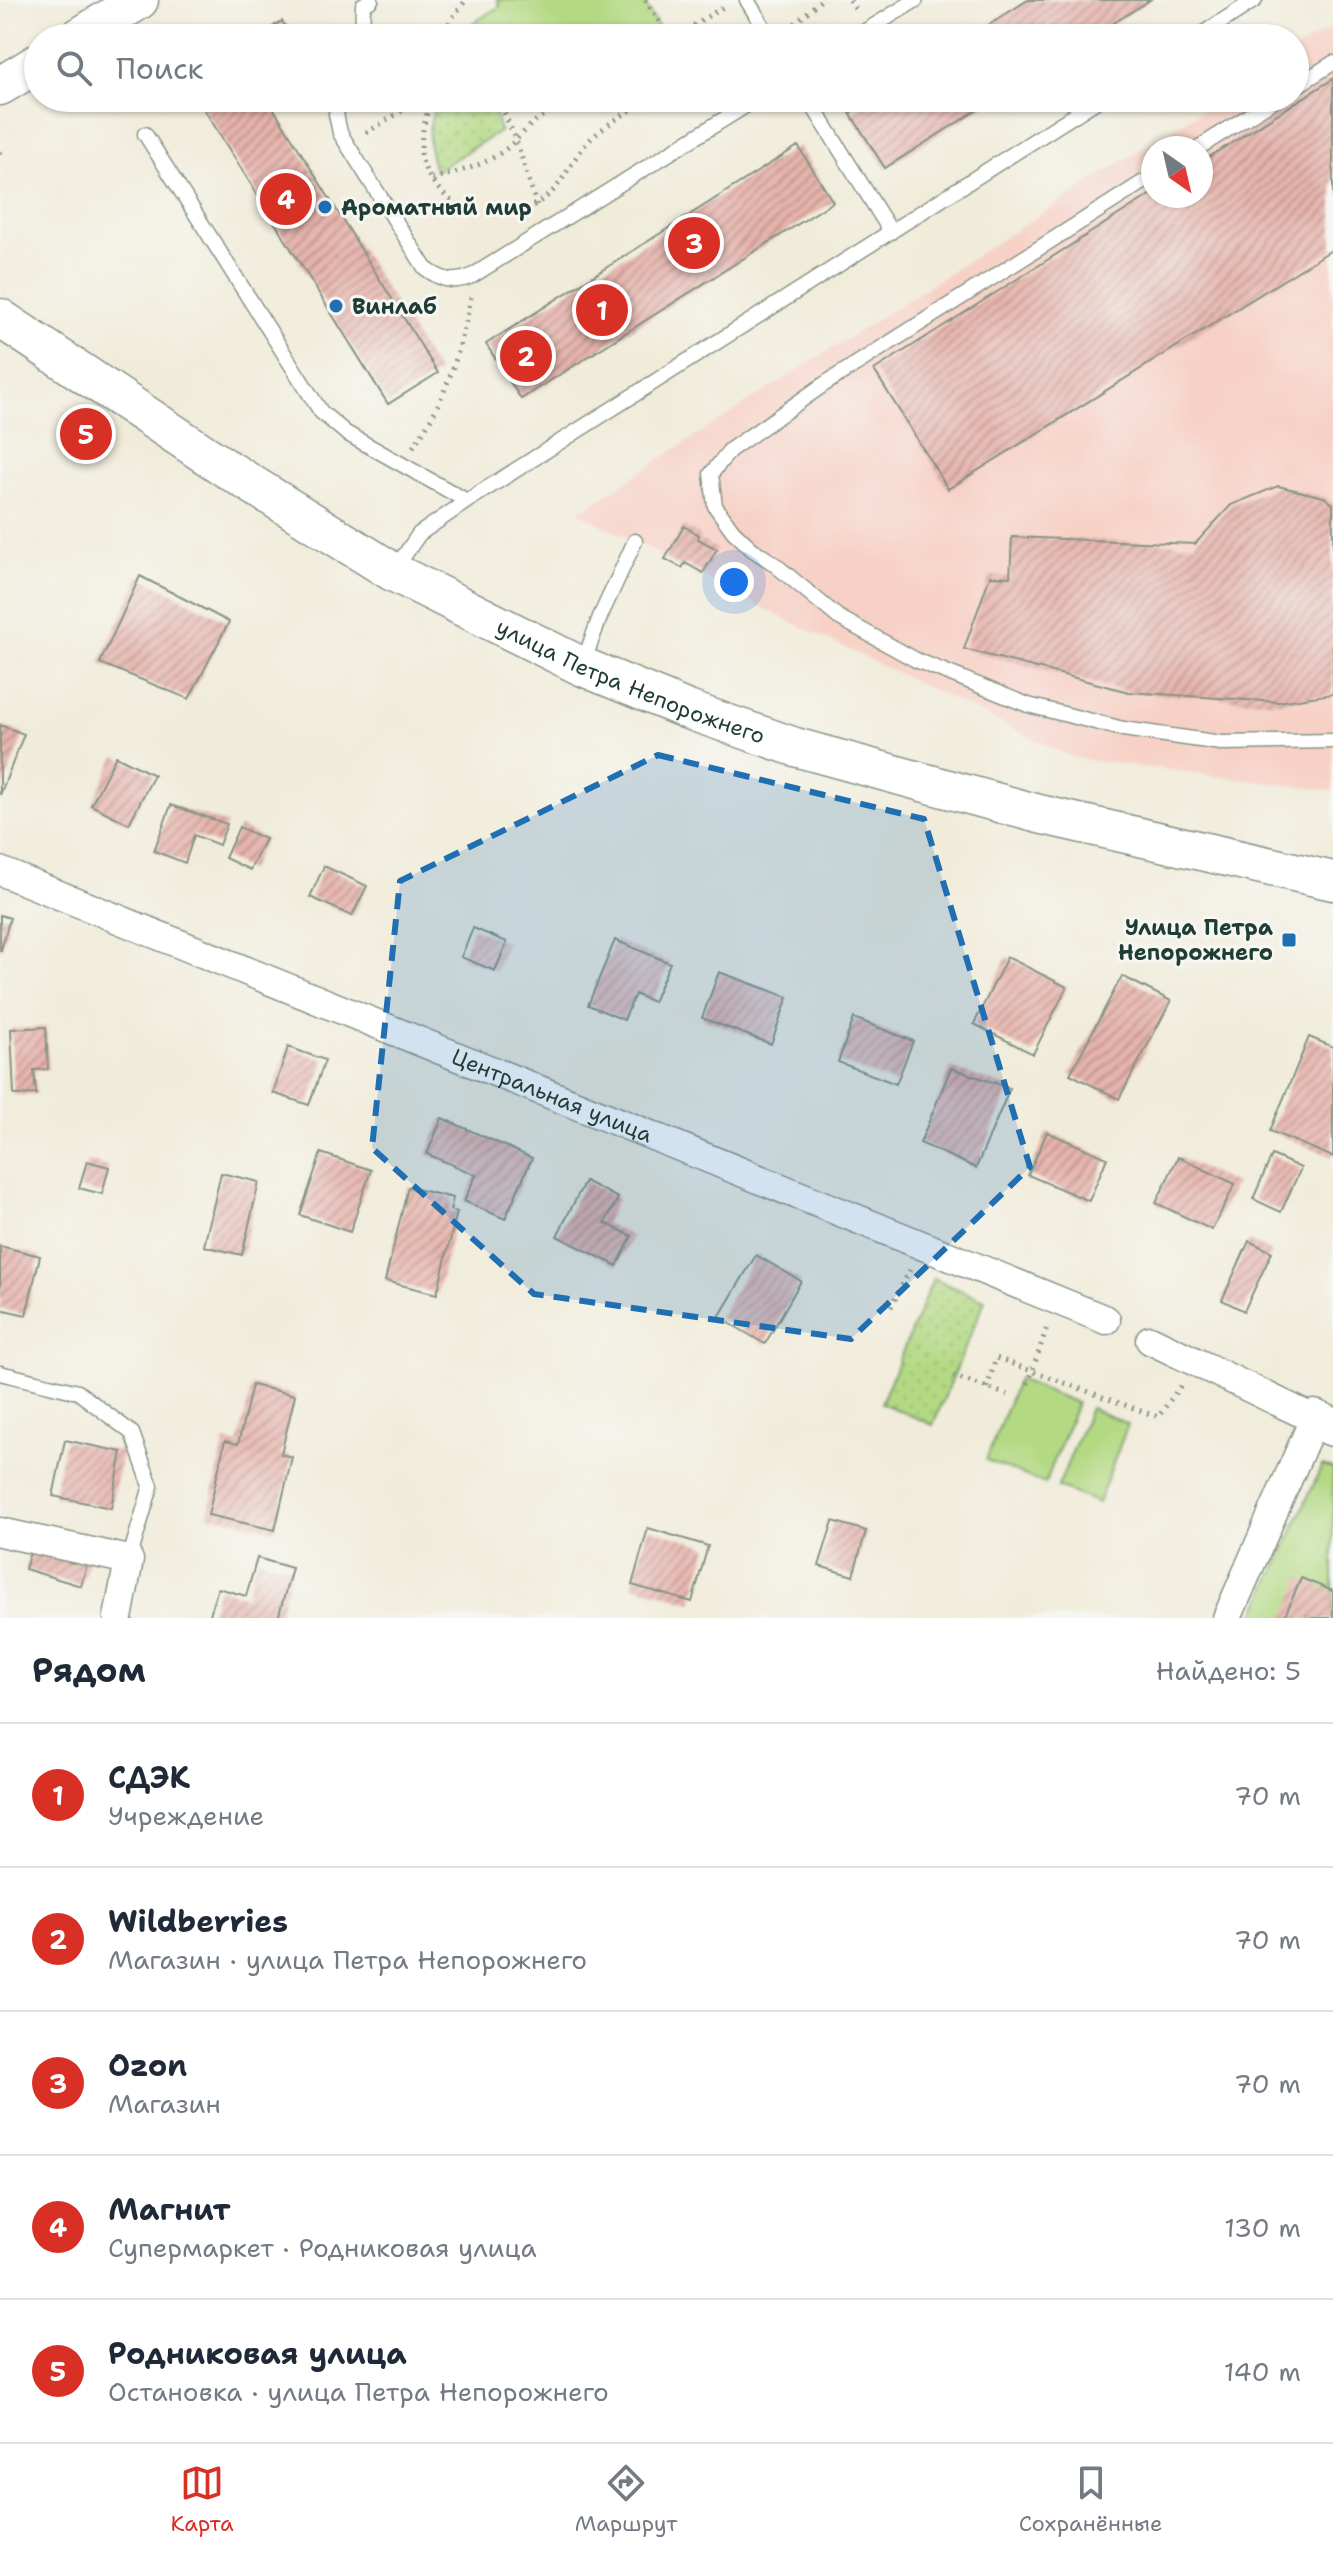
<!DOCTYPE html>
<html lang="ru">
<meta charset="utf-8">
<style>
body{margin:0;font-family:"Shantell Sans",sans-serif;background:#f2f2f3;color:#1f2937}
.compass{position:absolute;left:1141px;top:136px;width:72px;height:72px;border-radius:50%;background:#fff;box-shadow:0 2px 6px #0004;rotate:146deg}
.you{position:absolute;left:734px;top:582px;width:28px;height:28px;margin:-20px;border:6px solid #fff;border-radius:50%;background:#1a73e8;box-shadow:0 0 0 12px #1a73e833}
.badge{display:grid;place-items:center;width:52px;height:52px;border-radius:50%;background:#d93025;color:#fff;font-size:26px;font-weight:700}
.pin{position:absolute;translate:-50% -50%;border:4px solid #fff;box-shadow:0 2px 8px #0006}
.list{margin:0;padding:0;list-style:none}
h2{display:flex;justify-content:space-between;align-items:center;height:104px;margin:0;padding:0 32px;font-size:34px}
h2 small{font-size:26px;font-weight:400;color:#747a83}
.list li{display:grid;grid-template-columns:52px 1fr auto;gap:24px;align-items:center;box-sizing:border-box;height:144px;padding:0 32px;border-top:2px solid #e0e1e3}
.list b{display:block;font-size:30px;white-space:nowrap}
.list p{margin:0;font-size:26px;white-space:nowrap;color:#747a83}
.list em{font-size:26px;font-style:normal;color:#747a83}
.icon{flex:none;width:44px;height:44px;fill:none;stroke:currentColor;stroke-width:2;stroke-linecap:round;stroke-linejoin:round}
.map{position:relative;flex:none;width:1333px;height:1618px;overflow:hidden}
.search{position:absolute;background:#fff;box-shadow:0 2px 6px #0004;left:24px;right:24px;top:24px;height:88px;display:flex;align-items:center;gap:20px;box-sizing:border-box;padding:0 28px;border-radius:44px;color:#747a83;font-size:30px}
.sheet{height:824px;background:#fff}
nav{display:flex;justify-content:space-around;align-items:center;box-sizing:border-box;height:112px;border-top:2px solid #e0e1e3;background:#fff;font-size:22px;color:#747a83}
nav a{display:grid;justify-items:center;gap:4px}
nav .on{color:#d93025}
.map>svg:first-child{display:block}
.built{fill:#f7d1c6;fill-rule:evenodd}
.grass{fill:url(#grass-dots);stroke:#698b5c;stroke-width:2}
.garden{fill:#b3d983;stroke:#698b5c;stroke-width:2}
.building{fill:url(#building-hatch)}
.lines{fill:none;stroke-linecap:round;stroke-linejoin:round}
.lane-casing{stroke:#889487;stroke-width:17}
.street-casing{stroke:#889487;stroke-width:31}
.secondary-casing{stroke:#889487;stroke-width:41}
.path{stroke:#889487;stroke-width:5;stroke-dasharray:2 6;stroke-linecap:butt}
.lane{stroke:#fff;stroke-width:14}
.street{stroke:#fff;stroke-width:28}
.secondary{stroke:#fff;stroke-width:38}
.marked{fill:#1f6fb2;fill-opacity:0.2;stroke:#1f6fb2;stroke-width:6;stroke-dasharray:16 10;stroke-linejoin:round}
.poi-dot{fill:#1f6fb2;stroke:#f6f6f2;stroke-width:3}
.labels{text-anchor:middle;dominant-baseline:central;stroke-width:6;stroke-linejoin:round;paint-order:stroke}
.poi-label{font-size:22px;font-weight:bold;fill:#1f3d34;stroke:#f6f6f2;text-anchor:start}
.street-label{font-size:22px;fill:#1f3d34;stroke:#f6f6f2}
</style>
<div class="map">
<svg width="1333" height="1618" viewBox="0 0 1333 1618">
<defs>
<pattern id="grass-dots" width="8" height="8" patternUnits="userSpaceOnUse" patternTransform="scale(2)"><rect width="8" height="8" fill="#b3d983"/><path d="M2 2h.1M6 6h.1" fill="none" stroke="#9abb72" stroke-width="1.8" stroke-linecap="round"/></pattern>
<pattern id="building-hatch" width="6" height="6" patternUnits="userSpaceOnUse" patternTransform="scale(2)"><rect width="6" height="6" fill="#e6b3ab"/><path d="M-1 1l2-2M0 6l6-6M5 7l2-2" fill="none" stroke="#ba938c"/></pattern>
</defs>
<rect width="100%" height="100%" fill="#f6f6f2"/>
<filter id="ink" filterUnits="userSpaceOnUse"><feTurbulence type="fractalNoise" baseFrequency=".0125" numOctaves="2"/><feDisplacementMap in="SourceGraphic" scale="16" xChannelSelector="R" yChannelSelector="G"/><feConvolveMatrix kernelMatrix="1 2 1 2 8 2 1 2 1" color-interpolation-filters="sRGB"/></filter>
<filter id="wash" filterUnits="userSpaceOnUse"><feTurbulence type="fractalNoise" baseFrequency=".006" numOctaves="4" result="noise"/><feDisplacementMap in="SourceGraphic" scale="32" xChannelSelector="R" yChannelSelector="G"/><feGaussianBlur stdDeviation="1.8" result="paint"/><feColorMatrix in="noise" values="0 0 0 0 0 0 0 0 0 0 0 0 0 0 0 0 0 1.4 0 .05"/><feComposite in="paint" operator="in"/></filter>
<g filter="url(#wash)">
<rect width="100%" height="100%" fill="#f1ecda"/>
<!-- built -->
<path class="built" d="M1333,26V791L1073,758L775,614L578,512L1221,98H1295V50ZM1153,148H1201V196H1153Z"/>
<!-- grass -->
<path class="grass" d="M444,98H490L500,131L435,171C427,147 424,116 444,98Z
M933,1279L985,1300L933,1425L881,1403Z"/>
<!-- garden -->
<path class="garden" d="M497,0H642L664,36L661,38H521L518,35L512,38H449L500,6Z
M1018,1379L1077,1403L1045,1484L986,1460Z
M1090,1408L1128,1424L1098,1503L1058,1487Z
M1322,1466L1333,1469V1618H1253Z"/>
<g id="blocks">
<!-- building -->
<path class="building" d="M1028,0H1150L1090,38H968Z
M282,21L293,38H254Z
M1333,79V249L948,489L874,370L1153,193V196H1201V162Z
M197,98H267L438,373L388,404Z
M874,98H996L885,168L850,113Z
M798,146L833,202L521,399L486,344Z
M1278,486L1324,497L1333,504V694L1278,702L1129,692L964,649L990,576L1010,577L1012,537L1195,544L1231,505Z
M684,526L699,535L698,539L717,549L703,573L685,563L682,568L665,559Z
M140,576L229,622L189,699L100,663Z
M0,725L24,734L0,795Z
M116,756L154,775L129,824L91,805Z
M171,805L227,824L219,845L194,835L185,863L154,851Z
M239,827L265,839L250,870L225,858Z
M324,866L367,886L352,916L310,897Z
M0,915L10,918L1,950H0Z
M473,928L507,942L495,971L461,957Z
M615,940L670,963L653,1002L635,994L624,1020L588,1005Z
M1007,957L1067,987L1033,1054L974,1024Z
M719,972L788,997L771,1044L702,1018Z
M1122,976L1171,1001L1119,1099L1070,1074Z
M854,1018L913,1041L896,1084L838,1062Z
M46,1027L48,1069L34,1070L36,1094L14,1095L11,1029Z
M1309,1037L1333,1047V1157L1270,1131Z
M288,1047L325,1060L309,1105L273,1093Z
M951,1068L1010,1088L976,1168L920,1143Z
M442,1118L532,1158L505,1219L464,1201L476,1175L427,1154Z
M1047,1132L1107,1158L1089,1201L1028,1175Z
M321,1153L371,1170L350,1232L300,1215Z
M1272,1155L1301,1168L1281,1212L1253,1199Z
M1178,1157L1235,1184L1212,1230L1156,1203Z
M87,1161L109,1167L102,1194L79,1188Z
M221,1173L259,1182L242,1255L204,1246Z
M585,1181L618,1198L605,1223L632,1236L617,1266L557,1236Z
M408,1187L453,1198L450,1210L457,1212L437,1294L385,1281Z
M1249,1241L1272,1252L1244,1311L1222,1300Z
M0,1246L40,1256L26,1315L0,1309Z
M756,1255L801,1281L765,1344L719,1317Z
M252,1385L295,1395L281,1454L292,1457L275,1530L208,1515L225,1441L238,1444Z
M65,1440L122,1452L111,1508L53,1496Z
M833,1521L866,1531L853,1576L819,1566Z
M648,1528L708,1546L692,1602L632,1585Z
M32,1545L88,1561L81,1586L25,1569Z
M257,1558L292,1568L278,1618H209L218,1588L246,1596Z
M1301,1578L1333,1591V1618H1284Z"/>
</g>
</g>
<g filter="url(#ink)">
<use href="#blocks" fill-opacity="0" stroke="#889487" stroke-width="2"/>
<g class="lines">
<defs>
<path id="lane" d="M747,0L770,38
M362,38L363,5L371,0
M854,38L916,0
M1196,38L1255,0
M1295,87L1333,63
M342,98L336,114L340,133L425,268C441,280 453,284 472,276L758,98
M808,98L891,232
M145,134L321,412L346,433L467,501
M1198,148L1277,98
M1153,176L823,385L730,450L711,474L715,506L733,531L752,549L773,563L838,617L916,660L1028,705L1123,729L1221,743L1333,741
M393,572L419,534L467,501L1101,98
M582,666L600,617L635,541
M0,1373L78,1392L132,1433L151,1486L129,1560"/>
<g id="street">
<path id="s1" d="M0,871L1106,1320"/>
<path d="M1150,1340L1314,1419L1227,1618"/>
<path d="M0,1532L129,1560L118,1618"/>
</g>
<g id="secondary">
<path d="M78,38L139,0"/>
<path d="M0,86L38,63"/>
<path id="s2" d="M0,318L224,467L393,572L581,666L688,710L795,747L1039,814L1333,881"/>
<path d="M1314,1419L1333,1427"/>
</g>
</defs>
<!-- lane casing -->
<use href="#lane" class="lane-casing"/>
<!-- street casing -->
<use href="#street" class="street-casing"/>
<!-- secondary casing -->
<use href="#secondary" class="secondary-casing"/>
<!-- path -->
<path class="path" d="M645,0L670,38
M850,0L857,12
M789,29L821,0
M442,38L450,21L466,0
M673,38L726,5
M720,38L738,26
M431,98C420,141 410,164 448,198C480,225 532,218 558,185C570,169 578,150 594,136C611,121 635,107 656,98
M498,98L516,140L537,206
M366,133L423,98
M0,152L2,155
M432,179C458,172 484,166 506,149C523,135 533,118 554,110C577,100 590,114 609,108C614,106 620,101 625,98
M413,447C445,403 461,350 471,297
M891,1307L910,1270
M953,1376L1011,1396
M1028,1384L1047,1327
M987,1388L996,1358L1158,1417L1181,1385"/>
<!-- lane -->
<use href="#lane" class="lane"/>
<!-- street -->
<use href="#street" class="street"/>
<!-- secondary -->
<use href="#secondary" class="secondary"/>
</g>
</g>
<!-- marked area -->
<path class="marked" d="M658,755L924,819L1030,1167L851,1339L534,1294L372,1148L400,881Z"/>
<!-- markers -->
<g class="poi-dot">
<circle cx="325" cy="207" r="8"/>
<circle cx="336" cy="306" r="8"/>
<rect x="1281" y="932" width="16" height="16" rx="4"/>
</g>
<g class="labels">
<!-- poi labels -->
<g class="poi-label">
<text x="341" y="207">Ароматный мир</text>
<text x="352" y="306">Винлаб</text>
<text x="1273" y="927" text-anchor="end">Улица Петра<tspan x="1273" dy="25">Непорожнего</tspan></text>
</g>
<!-- street labels -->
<g class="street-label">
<text stroke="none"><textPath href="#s2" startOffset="730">улица Петра Непорожнего</textPath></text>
<text stroke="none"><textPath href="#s1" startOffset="596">Центральная улица</textPath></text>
</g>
</g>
</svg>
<svg class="compass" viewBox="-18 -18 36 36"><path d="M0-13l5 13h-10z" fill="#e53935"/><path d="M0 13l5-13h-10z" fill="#747a83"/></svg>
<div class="you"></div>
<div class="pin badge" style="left:602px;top:310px">1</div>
<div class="pin badge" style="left:526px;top:356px">2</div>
<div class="pin badge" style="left:694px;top:243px">3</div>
<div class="pin badge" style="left:286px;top:199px">4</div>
<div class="pin badge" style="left:86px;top:434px">5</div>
<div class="search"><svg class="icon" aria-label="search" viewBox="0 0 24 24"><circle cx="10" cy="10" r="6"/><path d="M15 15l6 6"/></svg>Поиск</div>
</div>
<section class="sheet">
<h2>Рядом<small>Найдено: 5</small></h2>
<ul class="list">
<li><span class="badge">1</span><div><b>СДЭК</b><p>Учреждение</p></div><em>70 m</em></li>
<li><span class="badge">2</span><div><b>Wildberries</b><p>Магазин · улица Петра Непорожнего</p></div><em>70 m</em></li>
<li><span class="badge">3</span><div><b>Ozon</b><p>Магазин</p></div><em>70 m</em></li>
<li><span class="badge">4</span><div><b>Магнит</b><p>Супермаркет · Родниковая улица</p></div><em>130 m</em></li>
<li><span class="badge">5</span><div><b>Родниковая улица</b><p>Остановка · улица Петра Непорожнего</p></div><em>140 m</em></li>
</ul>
</section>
<nav>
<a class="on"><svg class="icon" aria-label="map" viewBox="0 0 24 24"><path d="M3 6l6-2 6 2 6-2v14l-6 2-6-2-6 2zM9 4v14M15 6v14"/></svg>Карта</a>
<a><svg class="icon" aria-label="directions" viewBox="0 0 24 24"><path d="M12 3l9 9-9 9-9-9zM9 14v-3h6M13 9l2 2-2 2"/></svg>Маршрут</a>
<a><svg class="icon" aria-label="saved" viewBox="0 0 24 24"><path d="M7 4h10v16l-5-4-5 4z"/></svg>Сохранённые</a>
</nav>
